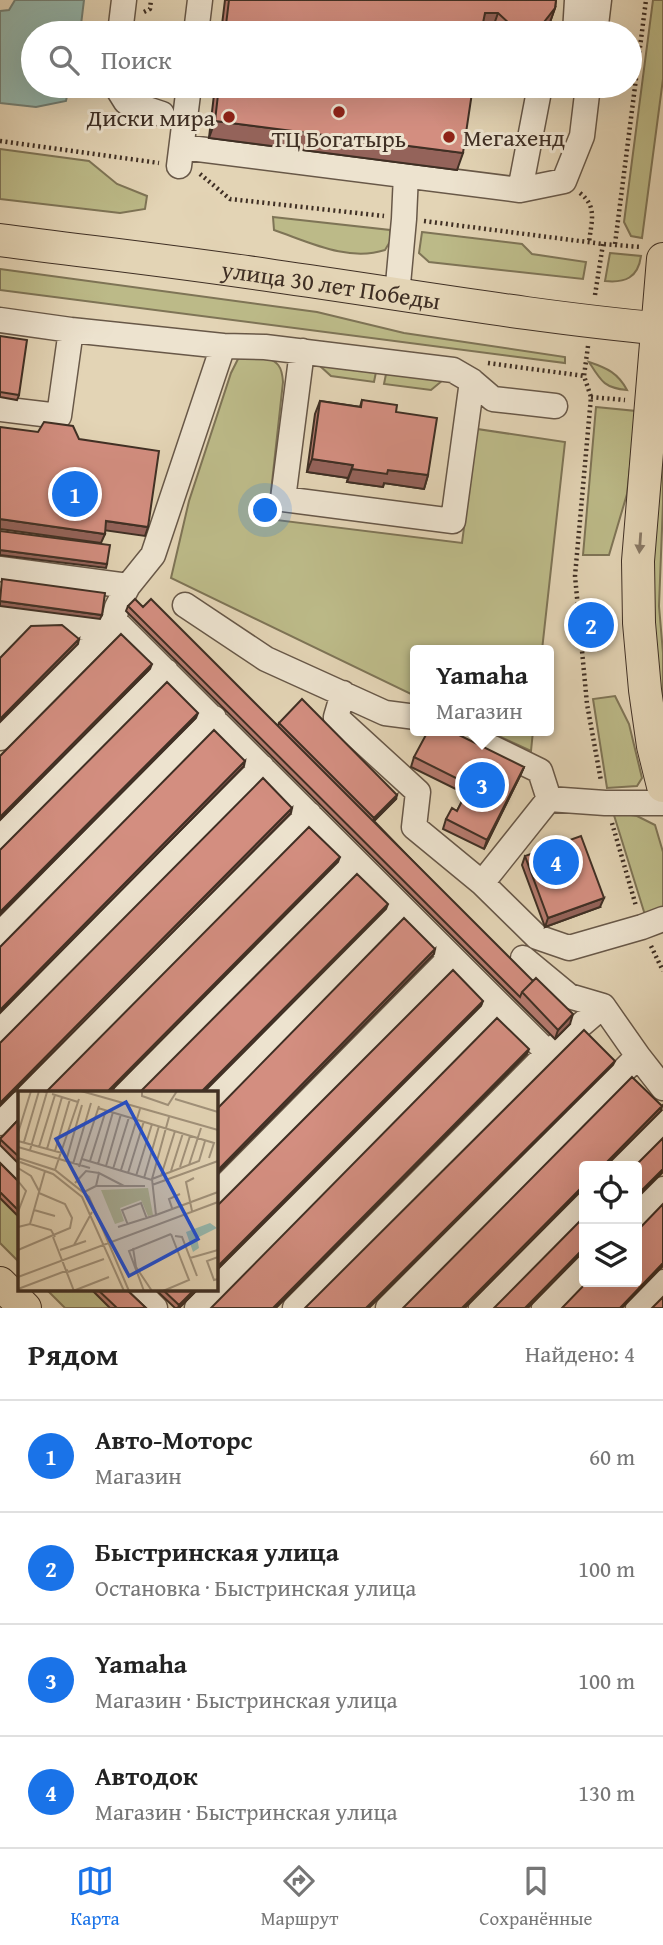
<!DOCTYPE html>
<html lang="ru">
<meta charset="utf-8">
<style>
body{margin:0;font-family:"Gentium Book Plus",serif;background:#f2f2f2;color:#222}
.controls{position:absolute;right:21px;bottom:21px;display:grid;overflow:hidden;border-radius:7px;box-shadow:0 7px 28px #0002}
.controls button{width:63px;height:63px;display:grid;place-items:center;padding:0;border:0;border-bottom:2px solid #e0e0e0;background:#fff;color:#222;font:35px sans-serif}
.you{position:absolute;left:266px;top:511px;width:24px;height:24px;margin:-18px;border:5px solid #fff;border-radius:50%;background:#1a73e8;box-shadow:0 0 0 10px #1a73e833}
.badge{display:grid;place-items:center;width:46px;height:46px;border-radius:50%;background:#1a73e8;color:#fff;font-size:23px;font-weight:700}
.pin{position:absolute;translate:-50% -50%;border:4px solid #fff;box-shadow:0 2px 7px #0006}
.popup{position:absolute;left:410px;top:645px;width:144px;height:91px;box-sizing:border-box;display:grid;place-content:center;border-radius:7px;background:#fff;filter:drop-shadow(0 2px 5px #0005);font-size:23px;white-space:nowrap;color:#767676}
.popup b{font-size:26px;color:#222}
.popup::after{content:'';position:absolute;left:50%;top:100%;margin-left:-14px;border:14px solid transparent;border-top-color:#fff}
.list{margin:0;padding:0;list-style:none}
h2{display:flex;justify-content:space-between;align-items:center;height:91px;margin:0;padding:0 28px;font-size:30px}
h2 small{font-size:23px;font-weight:400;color:#767676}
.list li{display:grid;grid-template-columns:46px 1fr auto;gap:21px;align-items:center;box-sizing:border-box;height:112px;padding:0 28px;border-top:2px solid #e0e0e0}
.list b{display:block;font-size:26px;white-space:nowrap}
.list p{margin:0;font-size:23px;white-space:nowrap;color:#767676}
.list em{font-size:23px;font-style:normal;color:#767676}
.icon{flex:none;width:38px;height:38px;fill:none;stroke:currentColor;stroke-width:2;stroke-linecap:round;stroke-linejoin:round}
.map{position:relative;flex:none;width:663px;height:1308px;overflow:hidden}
.search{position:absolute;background:#fff;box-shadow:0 7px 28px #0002;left:21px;right:21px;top:21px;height:77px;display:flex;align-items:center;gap:18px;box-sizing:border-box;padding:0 24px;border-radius:38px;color:#767676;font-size:26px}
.sheet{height:539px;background:#fff}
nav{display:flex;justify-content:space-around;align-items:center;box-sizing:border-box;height:98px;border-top:2px solid #e0e0e0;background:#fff;font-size:19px;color:#767676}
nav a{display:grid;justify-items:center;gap:4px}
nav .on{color:#1a73e8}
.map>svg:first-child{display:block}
.green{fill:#bcba88;stroke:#7e7456;stroke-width:2}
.water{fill:#95b8ae;stroke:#738177;stroke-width:2}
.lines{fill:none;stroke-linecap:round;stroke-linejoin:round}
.minor-casing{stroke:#685848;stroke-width:27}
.major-casing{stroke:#3f2f24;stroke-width:34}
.path{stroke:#3f2f24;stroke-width:4.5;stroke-dasharray:2 3.5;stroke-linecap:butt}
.minor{stroke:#ede3cf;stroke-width:24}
.major{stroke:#e3d4b5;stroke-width:32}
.wall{fill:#b57a6e;stroke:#3f2f24;stroke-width:2}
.shaded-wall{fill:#94635a;stroke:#3f2f24;stroke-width:2}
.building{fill:#d38e80;stroke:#3f2f24;stroke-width:2}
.oneway{fill:#897965}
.poi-dot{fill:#8f2418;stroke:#ede3cf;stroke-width:2.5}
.labels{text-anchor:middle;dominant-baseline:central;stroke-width:6;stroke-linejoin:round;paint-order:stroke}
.poi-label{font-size:24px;fill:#3f2f24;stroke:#ede3cf;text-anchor:end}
.street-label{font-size:24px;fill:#3f2f24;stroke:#ede3cf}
.inset-road{fill:none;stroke:#a1927b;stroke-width:2}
.view{fill:#1d4ed8;fill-opacity:0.15;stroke:#1d4ed8;stroke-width:3.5}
.inset-edge{fill:none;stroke:#3f2f24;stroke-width:3.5}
</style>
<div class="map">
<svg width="663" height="1308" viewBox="0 0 663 1308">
<rect width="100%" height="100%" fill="#e3d4b5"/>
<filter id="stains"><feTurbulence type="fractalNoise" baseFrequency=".00286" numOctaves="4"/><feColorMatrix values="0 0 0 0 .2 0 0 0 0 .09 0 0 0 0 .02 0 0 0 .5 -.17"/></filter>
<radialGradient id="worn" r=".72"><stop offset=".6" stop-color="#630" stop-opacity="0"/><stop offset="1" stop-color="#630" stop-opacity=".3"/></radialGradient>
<!-- green -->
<path class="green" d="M653,0H663V79L642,238L631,236L624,222Z
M0,149L89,161L117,184L147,196L145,209L120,213L0,199Z
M273,217L390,230L391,240L385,250C348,262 309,242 274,230Z
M422,232L522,244L532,254L586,262L583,279L429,262L419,253Z
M610,253L641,256C638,278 625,283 605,281Z
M0,269L317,312L404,333L565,357V363L0,290Z
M264,356C278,362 282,366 283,382L268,519L462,543L477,429L565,442L542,650H416L415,696L171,578L189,501L231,373L239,357Z
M589,362C607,368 618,373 627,390C604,388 601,381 589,362Z
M319,365L376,372L374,382L331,376Z
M386,374L443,380L431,390L384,384Z
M596,407L636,411L627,494L609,555H583Z
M663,412V503L659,606L663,653V711L656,664L652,551Z
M615,696L629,724L642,778L637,786L607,788L593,699Z
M488,731H533L531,751Z
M613,812L637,816L655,825L663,852V907L645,915Z
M0,1198L19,1217V1262L0,1243Z
M46,1289H91L110,1308H65Z"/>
<!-- water -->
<path class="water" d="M15,0H84L80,33H33V86H69L66,101L36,107L0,103V11L9,10Z"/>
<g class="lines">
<defs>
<path id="minor" d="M120,33L124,0
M196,33L200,0
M575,33L577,0
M595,33L599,0
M116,86L126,102L162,114
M182,147L520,190L564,181L582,136L588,86
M179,166L189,86
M520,190L540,86
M397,295L404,219L406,174
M0,320L71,330L223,346L153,555L128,586L117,607L114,620L106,631L0,738
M223,346L265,347L453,370L472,381L493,399L555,406
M302,351L283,499L453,521L472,381
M0,409L59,416L71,330
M0,569L128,586
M185,605L266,659L385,713L416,717
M0,616L106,631
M114,620L548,1053
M0,645L26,619
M343,693L336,717L418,792L414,827L482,883L549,799L605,803H663
M458,731L540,771L549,799
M0,838L166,671
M482,883L537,937L569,948L642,927L663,919
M0,934L214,718
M523,958L569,996L603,1006L638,1056L663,1088
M0,1030L262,767
M30,1093L309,814
M126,1093L355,861
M215,1098L402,908
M0,1123L19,1104
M0,1156L19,1175
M620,1166L663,1123
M215,1196L451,957
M637,1215L663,1189
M136,1289L155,1308
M197,1308L499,1005
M295,1308L548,1053L603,1006
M388,1308L638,1056
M481,1308L584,1203
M544,1308L584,1268
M638,1308L663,1282"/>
<g id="major">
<path id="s1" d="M0,240C91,252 183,262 274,276C403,294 532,317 663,329"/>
<path d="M663,259L638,561L639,623L645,690L653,746L663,786"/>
<path d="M0,1283L25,1308"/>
</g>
</defs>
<!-- minor casing -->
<use href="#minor" class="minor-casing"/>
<!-- major casing -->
<use href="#major" class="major-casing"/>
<!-- path -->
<path class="path" d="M144,12L150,9L151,0
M0,141L159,163
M200,174L230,199L384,216
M580,193C598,207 591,222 589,243
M424,221L603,244L641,247
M615,244L646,0
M595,295L603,244
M588,346L584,376L591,397L575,576L587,704L601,781
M488,363L584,376
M591,397L625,400
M612,823L636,906
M651,946L663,971"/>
<!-- minor -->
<use href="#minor" class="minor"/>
<!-- major -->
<use href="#major" class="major"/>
</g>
<!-- wall -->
<path class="wall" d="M225,0H556L555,8L549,25L543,33H496L492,30H482L481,33H221Z
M215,86H473L457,170L209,138Z
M0,336L19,395L17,400L0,397Z
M362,400L396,412L428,475L424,489L384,483L383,487L347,482L348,478L307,472L315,414L320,401L360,407Z
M128,606L143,607L278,726L279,723L396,799L374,821L570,1024L555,1039L126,611Z
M414,757L524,767L520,776L484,849L443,829L446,819L457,811L466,794L411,767Z
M525,856L600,907L545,927L522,865Z
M19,1119V1164L0,1145V1139Z
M0,1163L19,1182V1217L0,1198Z
M91,1289H126L146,1308H110Z
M155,1289H198L179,1308H175Z"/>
<!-- shaded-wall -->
<path class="shaded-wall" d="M555,8L549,25L543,33H522L524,28Z
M485,13H498L492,30L478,29Z
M215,121L463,153L457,170L209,138Z
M312,459L353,465L348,478L307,472Z
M352,469L388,470L428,475L424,489L384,483L383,487L347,482Z
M0,519L105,534L101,543L0,529Z
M106,521L148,527L145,536L103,530Z
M0,550L107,564L106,568L0,555Z
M0,601L102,615L100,619L0,606Z
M79,639L78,644L0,722V719Z
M152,664L150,669L0,820V817Z
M198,713L196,718L0,915V912Z
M245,761L244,766L0,1013V1010Z
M524,767L520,776L484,849L487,840Z
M397,795L396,799L372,823L374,818Z
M292,808L291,813L0,1106V1103Z
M340,857L338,862L109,1093H106Z
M604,898L600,907L545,927L548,918Z
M388,904L386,909L203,1093H200Z
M435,949L434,954L215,1176V1173Z
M483,1001L481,1006L215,1272V1269Z
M573,1014L570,1024L555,1039L558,1030Z
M529,1049L527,1054L276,1308H273Z
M615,1061L613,1065L369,1308H366Z
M662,1106L661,1111L606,1166H603Z
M663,1169V1172L637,1198V1195Z
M584,1185V1188L465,1308H462Z
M584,1248V1251L528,1308H525Z
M663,1263V1266L622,1308H620Z
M195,1289H198L179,1308H178L179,1305Z"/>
<!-- building -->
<path class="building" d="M229,0H556L555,8L544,22L538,25L524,28L510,24L498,13H485L481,33H225Z
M219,86H473L463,153L215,121Z
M0,336L27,340L19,395L0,392Z
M362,400L397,405L396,412L437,418L428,475L388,470L387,474L352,469L353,465L312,459L320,401L361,407Z
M44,422L73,426L79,439L159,451L148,527L106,521L105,534L0,519V427L38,432Z
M0,531L110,545L107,564L0,550Z
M2,579L105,593L102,615L0,601Z
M135,599L143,607L151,599L533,981L522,992L520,997L128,606Z
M62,625L79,639L0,719V658L31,626Z
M121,634L152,664L0,817V756Z
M167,682L198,713L0,912V850Z
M302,699L397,795L374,818L279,723Z
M214,730L245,761L0,1010V947Z
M428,731H451L524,767L487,840L446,819L452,808L457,811L470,785L414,757Z
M263,778L292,808L0,1103V1043Z
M309,827L340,857L106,1093H45Z
M581,836L604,898L548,918L525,856Z
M357,874L388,904L200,1093H139Z
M404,918L435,949L215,1173V1111Z
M453,970L483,1001L215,1269V1208Z
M536,978L573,1014L558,1030L522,992Z
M497,1018L529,1049L273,1308H211Z
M584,1030L615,1061L366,1308H305Z
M632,1077L662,1106L603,1166H584V1185L462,1308H403Z
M19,1119V1157L0,1139Z
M663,1138V1169L637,1195V1166H635Z
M0,1163L19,1182V1211L0,1192Z
M663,1204V1263L620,1308H562L587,1282H637V1231Z
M584,1217V1248L525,1308H494Z
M97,1289H126L146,1308H117Z
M162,1289H195L179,1305Z
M663,1297V1308H652Z"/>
<!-- one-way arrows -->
<defs><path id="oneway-solid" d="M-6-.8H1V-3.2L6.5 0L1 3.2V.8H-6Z" transform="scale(1.75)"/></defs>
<use class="oneway" href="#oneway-solid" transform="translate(640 543) rotate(94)"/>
<!-- markers -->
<g class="poi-dot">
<circle cx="339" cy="112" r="7"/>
<circle cx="229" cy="117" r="7"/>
<circle cx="449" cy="137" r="7"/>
</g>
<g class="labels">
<!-- poi labels -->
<g class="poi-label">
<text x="215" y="117">Диски мира</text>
<text x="463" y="137" text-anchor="start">Мегахенд</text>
<text x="339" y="138" text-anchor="middle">ТЦ Богатырь</text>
</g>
<!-- street labels -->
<g class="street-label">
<text stroke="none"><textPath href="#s1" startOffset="334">улица 30 лет Победы</textPath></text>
</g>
</g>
<!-- overview -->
<g transform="translate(18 1091)">
<rect width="200" height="200" fill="#e3d4b5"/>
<path d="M130,97L135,124L130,125L123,109L102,117L106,130L97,133L83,99Z" fill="#bcba88"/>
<path d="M192,132L199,137L179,147L181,157L175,161L168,141Z" fill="#95b8ae"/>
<path class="inset-road" d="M63,0L200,39M124,0V5L150,14L159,0M34,3L60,11M157,8L200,21M80,17L196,52L191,67M151,26L134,88L138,124L200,101M0,42L13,0M0,50L44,62M6,51L21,0M0,56L72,77M21,56L37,4M29,58L44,6M12,59L29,1L25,0M37,60L52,8M0,67L37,79L71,106L111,200M64,68L134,89M48,70L64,14M72,70L88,19M2,71L35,83L64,106L106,200M55,73L73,12M80,73L95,21M171,74L183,37M88,75L103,23M61,76L81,15M162,76L172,45M0,77L13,85L21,100M95,78L111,26M37,79L61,8M103,79L122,18M153,80L165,42M110,82L126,30M118,85L134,33M143,85L157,40M126,87L141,35M134,88L181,70L187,50M0,90L8,100L0,121M57,92L68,80L81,82M134,94L200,70M78,95H127M66,101L78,95L81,82L106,95M154,117L151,108L162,103M16,119L37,125M174,120L168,91L176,87M12,133L27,80M110,134L104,119L123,112L129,128M0,136L12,133L33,139L37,146M100,136L138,124M157,145L164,146L179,185M35,146L56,200M56,154L74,121M115,157L118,176L134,200M0,159L52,137L54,127L47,113L21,102M42,159L68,150M200,166L189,170L196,189L200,188M172,167L200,159M50,181L86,168M0,186L200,111M0,198L50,179M55,200L91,186M126,200L111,160L153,143M145,200L171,189L153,143"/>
<path class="view" d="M108,11L180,148L111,185L38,48Z"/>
<rect width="200" height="200" class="inset-edge"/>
</g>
<rect width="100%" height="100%" filter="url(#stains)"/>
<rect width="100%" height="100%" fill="url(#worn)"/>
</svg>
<div class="controls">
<button><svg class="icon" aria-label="locate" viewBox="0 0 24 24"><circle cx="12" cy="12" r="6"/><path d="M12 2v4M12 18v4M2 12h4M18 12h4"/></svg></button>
<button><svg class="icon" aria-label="layers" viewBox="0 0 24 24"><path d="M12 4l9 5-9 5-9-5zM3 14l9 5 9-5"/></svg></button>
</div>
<div class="you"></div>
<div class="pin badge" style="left:75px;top:494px">1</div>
<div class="pin badge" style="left:591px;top:625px">2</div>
<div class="pin badge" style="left:482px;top:785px">3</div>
<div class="popup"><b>Yamaha</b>Магазин</div>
<div class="pin badge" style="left:556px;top:862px">4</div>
<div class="search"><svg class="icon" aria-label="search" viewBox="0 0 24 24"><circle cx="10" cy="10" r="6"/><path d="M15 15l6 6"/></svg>Поиск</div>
</div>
<section class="sheet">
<h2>Рядом<small>Найдено: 4</small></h2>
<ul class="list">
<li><span class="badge">1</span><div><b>Авто-Моторс</b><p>Магазин</p></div><em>60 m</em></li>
<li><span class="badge">2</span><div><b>Быстринская улица</b><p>Остановка · Быстринская улица</p></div><em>100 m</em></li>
<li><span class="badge">3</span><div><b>Yamaha</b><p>Магазин · Быстринская улица</p></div><em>100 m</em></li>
<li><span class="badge">4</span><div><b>Автодок</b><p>Магазин · Быстринская улица</p></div><em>130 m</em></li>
</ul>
</section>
<nav>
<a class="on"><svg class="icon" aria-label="map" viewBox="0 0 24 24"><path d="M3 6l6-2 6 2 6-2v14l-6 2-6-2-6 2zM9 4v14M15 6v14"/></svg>Карта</a>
<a><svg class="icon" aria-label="directions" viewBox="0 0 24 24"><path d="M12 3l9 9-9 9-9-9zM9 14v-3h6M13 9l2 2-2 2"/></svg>Маршрут</a>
<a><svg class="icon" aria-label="saved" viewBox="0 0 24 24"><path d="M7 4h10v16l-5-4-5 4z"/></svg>Сохранённые</a>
</nav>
